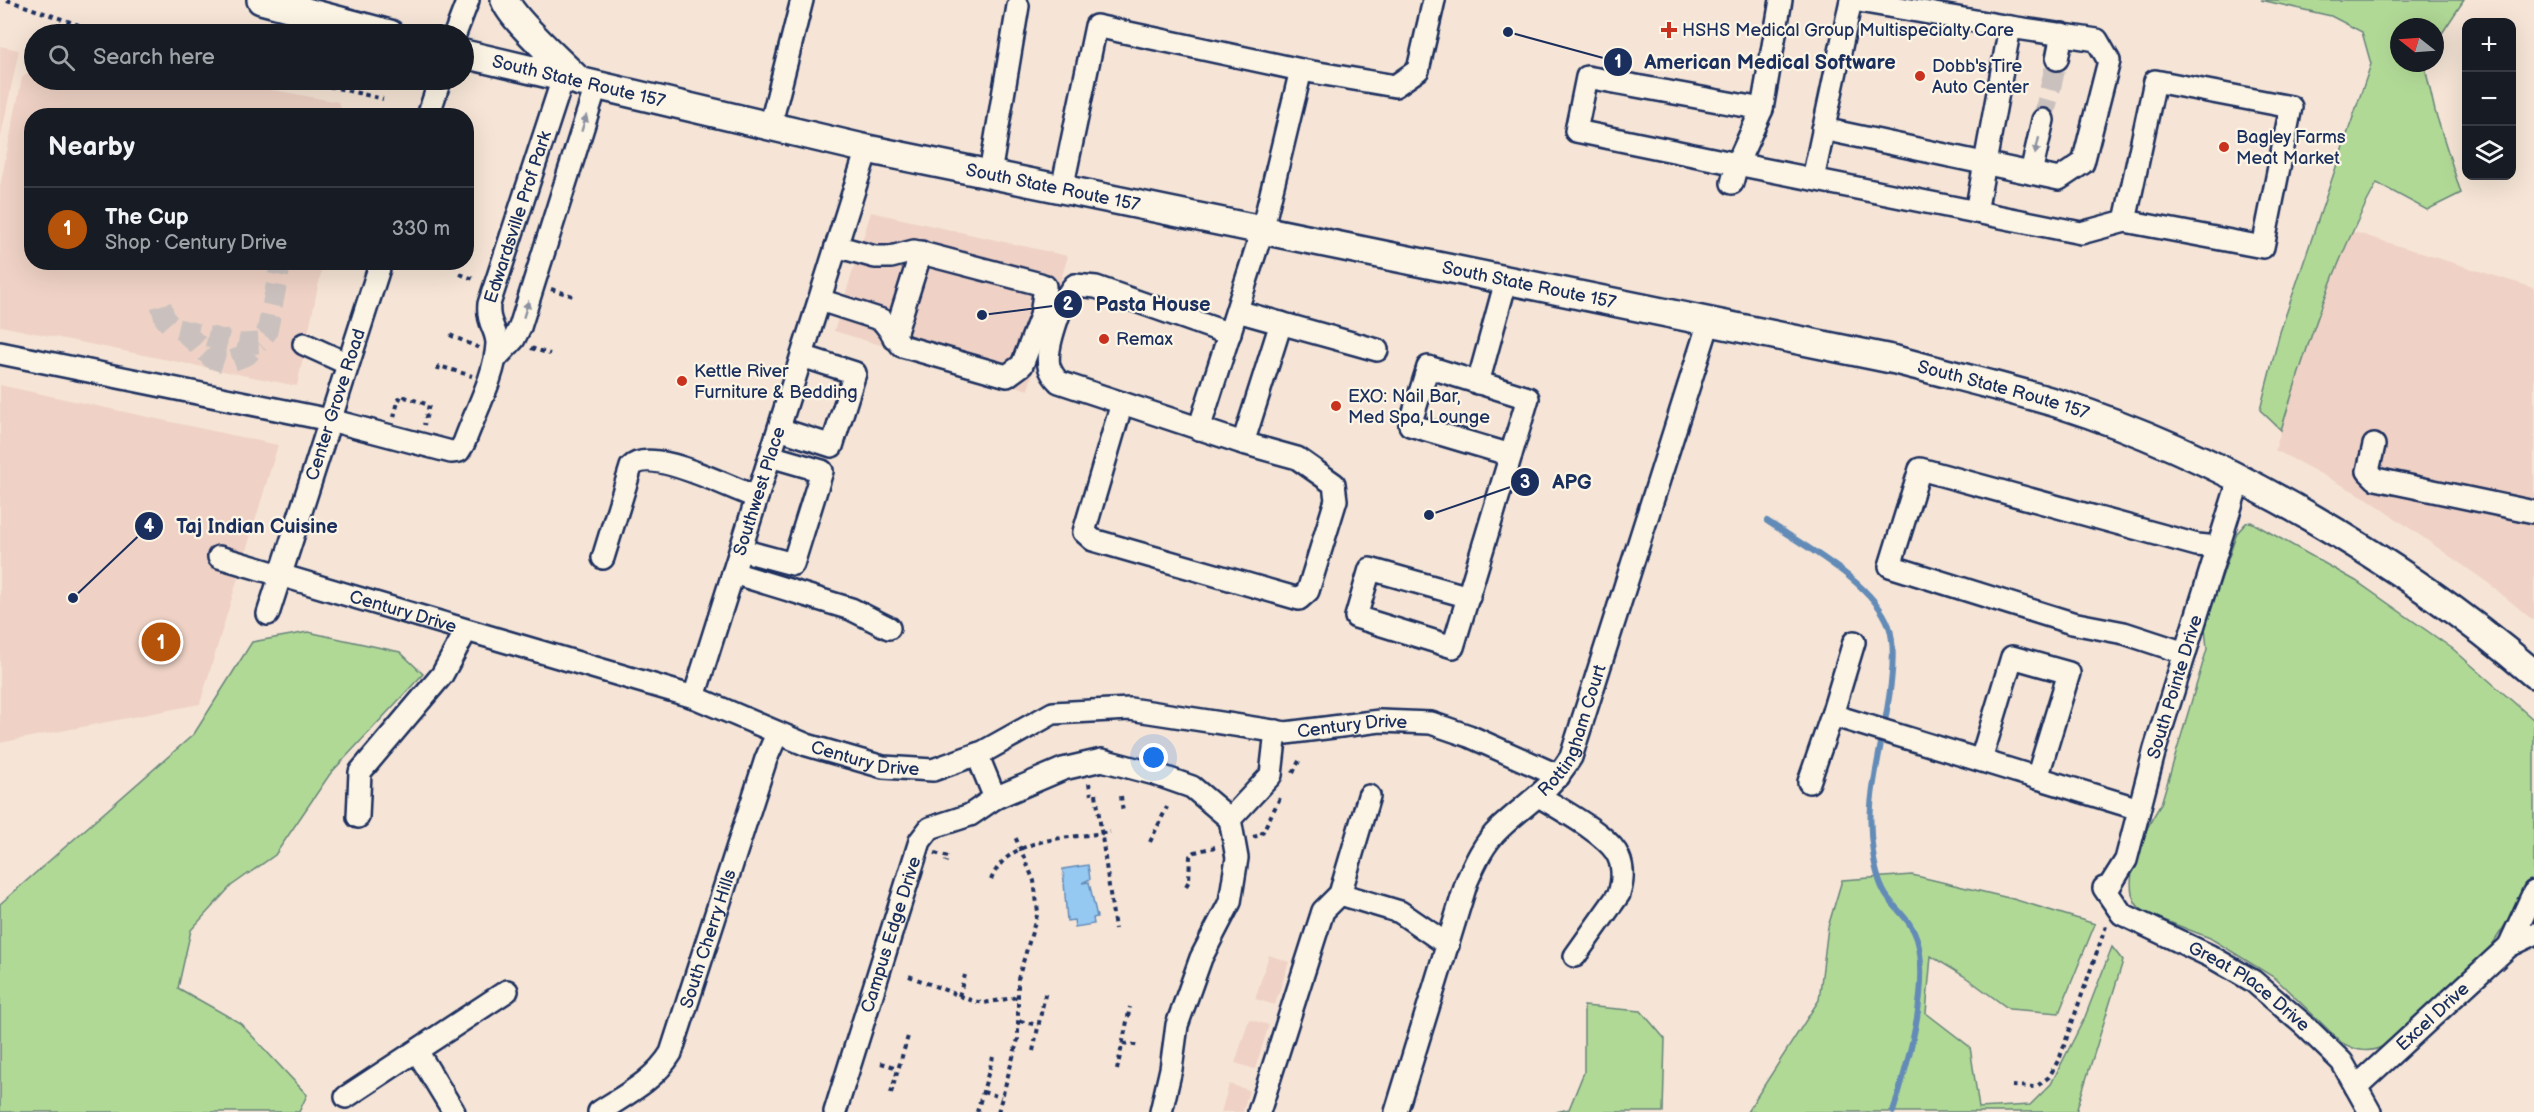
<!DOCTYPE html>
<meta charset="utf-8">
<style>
body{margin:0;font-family:"Balsamiq Sans",sans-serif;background:#242831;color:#f1f3f6}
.controls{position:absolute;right:18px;top:18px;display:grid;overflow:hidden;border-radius:12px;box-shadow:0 6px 24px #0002}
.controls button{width:54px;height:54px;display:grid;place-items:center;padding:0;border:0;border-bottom:2px solid #363941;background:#171b24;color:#f1f3f6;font:30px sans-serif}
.compass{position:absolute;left:2390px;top:18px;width:54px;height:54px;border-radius:50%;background:#171b24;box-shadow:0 6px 24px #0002;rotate:287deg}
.you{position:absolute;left:1154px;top:758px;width:21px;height:21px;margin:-15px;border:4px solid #fff;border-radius:50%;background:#1a73e8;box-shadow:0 0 0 9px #1a73e833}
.badge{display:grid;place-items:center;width:39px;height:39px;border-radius:50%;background:#b45309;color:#fff;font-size:20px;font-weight:700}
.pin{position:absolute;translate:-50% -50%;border:3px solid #fff;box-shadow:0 2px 6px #0006}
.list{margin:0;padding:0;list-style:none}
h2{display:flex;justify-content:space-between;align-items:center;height:78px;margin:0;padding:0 24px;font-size:26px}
h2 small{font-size:20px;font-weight:400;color:#9ea1a6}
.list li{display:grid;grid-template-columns:39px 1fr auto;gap:18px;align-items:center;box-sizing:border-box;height:84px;padding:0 24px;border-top:2px solid #363941}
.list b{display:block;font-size:22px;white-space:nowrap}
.list p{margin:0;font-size:20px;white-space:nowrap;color:#9ea1a6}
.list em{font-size:20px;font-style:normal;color:#9ea1a6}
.icon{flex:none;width:33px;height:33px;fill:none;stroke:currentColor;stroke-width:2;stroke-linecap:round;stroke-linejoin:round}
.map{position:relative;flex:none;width:2534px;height:1112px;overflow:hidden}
.search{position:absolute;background:#171b24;box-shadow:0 6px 24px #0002;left:24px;top:24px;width:450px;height:66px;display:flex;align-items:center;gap:15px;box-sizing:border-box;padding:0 21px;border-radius:33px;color:#9ea1a6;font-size:22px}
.panel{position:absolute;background:#171b24;box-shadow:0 6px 24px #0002;left:24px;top:108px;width:450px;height:162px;border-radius:24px}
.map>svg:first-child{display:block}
.built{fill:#efd2c5}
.green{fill:#b1d996;stroke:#66847a;stroke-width:1.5}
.water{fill:#95c9f2;stroke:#648bb7;stroke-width:1.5}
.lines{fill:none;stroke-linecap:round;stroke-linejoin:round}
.stream{stroke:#648bb7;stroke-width:6}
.minor-tunnel{stroke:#cac1be;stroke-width:21;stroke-dasharray:21 10;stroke-linecap:butt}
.minor-casing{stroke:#1b2f5e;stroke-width:26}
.major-casing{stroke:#1b2f5e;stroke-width:32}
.path{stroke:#1b2f5e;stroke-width:4;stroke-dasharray:4.5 4.5;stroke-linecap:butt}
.minor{stroke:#fcf5e5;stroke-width:21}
.major{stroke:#fcf5e5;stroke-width:27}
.oneway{fill:#8c92a2}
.poi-dot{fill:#c8321e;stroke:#fcf5e5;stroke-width:2}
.labels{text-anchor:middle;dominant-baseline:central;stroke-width:4.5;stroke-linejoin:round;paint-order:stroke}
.poi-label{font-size:18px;fill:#1b2f5e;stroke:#fcf5e5;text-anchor:start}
.street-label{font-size:18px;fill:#1b2f5e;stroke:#fcf5e5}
.leader{fill:none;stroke:#1b2f5e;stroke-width:2}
.callout-dot{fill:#1b2f5e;stroke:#fcf5e5;stroke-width:2}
.mark-label{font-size:18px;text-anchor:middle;font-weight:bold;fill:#fff}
.callout-label{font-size:20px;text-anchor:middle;font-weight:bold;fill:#1b2f5e;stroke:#fcf5e5;stroke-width:4.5;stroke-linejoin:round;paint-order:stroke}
</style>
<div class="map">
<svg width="2534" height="1112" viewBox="0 0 2534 1112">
<rect width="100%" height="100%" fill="#f6e5d6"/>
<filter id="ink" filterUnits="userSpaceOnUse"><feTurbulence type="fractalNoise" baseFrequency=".0167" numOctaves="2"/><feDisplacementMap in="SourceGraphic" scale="12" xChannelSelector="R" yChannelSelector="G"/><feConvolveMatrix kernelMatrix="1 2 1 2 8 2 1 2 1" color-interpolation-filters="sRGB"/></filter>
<g filter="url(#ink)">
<!-- built -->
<path class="built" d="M0,46L19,50L0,141Z
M34,68V80H219L338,102L345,115L32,116V262L323,263L297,386L0,326V186L22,78Z
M871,212L1068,256L1028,390L834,331Z
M2351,231L2534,288V621L2488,583L2368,499L2275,450L2307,344Z
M0,385L278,445L200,704L0,743Z
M1269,955L1289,962L1275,1005L1255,999Z
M1249,1019L1269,1025L1255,1069L1235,1063Z
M1229,1084L1249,1090L1243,1112H1221Z"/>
<!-- green -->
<path class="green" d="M2261,0H2464L2435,44V27H2399V63H2424L2435,111L2461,193L2427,210L2377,183C2334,261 2307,345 2281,430L2260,410L2280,332L2371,64L2362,32L2331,16Z
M2251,522L2356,581L2453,649L2534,720V881L2490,948L2385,1045C2370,1054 2357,1051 2342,1043L2275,978L2210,938L2146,913C2112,893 2145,829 2161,804L2207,649L2205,627L2237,533L2246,523Z
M308,632L400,652L423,674L330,774L275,855L231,886L191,930L178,988L240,1023L307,1095L299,1112H0V904L194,734L252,642Z
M1912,875L2013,899L2095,924L2059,1013L2009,1009L1964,976L1931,956L1926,1013L1970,1047L1979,1108L2030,1105L2051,1084L2085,1017L2112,947L2123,961L2076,1112H1747L1819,1000L1828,927L1842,880Z
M1584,1006L1641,1011L1665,1039L1663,1112H1556L1569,1109L1584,1072Z"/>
<!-- water -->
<path class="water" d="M1088,865L1090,879L1082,883L1089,882L1097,917L1093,918L1094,924L1075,927L1074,920L1067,921L1063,869Z"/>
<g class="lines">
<!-- stream -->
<path class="stream" d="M1767,521C1804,546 1873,582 1889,626C1903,668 1874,759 1871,806C1869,831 1873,878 1888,898C1898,911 1912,922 1917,939C1931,986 1907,1066 1893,1112"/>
<!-- minor-tunnel -->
<path class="minor-tunnel" d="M2043,120L2057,59
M161,305L165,319L173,328L241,344L259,343L267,332L281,262
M183,331L212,358L226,363L247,355L259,343"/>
<defs>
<g id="minor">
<path d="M1853,0L2010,27L1976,212"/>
<path d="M455,34L468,0"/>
<path d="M2057,59L2062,34"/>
<path d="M1762,109L1737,164L2081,233L2125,221L2263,247L2291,107L2155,81L2125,221"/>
<path d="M428,116L440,80"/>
<path d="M770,127L802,0"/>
<path d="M1823,129L2059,179L2083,163L2109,61L2097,40L2010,27"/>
<path d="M2031,173L2043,120"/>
<path d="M990,174L1018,6"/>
<path d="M1813,179L1851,0"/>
<path d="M1732,183L1737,164L1576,131L1587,77L1762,109L1781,0"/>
<path d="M1062,189L1096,26L1301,70"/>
<path d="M820,300L882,320L902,346L1007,376L1022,365L1041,316L1045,286L1040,284L914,251L891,257H875L836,246"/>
<path d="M1237,311L1377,350"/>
<path d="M1230,334L1096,287L1075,285C1062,298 1045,348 1049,366C1051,373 1055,378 1059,382L1243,443"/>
<path d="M894,338L921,252"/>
<path d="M304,344L348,364"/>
<path id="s1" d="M0,353L330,420L451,452L459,451L464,443C475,412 495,377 497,344C497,329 487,324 489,304L563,78"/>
<path d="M496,358L514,339L520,327L596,86"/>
<path d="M1478,383L1506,281"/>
<path d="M1122,403L1084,532L1093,540L1299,599L1308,591L1336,500L1334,484L1297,458L1243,443L1281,323"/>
<path d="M779,429L832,446L855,373L802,356"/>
<path d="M1199,429L1262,231L1301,70L1395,86L1418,70L1434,0"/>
<path d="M2374,445L2368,471L2376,479L2534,512"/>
<path id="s2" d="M2239,480L2155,749L2126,860L2109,887L2104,888L2122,914L2210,956L2253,981L2304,1025L2342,1062L2370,1112"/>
<path d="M741,550L793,564L822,471L770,456"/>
<path id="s3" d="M219,557L694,697L807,745L883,767L933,770L983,752L1053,713L1130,709L1286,733L1380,721L1431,723L1469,736L1559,776"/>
<path d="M603,558L631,467C650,445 733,490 757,497"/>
<path d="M733,573L851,609L889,628"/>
<path d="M1469,597L1370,569L1356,617L1453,647L1528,398L1428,367L1410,425L1511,455"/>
<path id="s4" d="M268,614L381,262"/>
<path d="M1854,642L1832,715L2139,809"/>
<path d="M2185,653L2124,633L2072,623L1890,566L1920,469L2197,545L2218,547"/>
<path id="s5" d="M694,697L867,149"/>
<path d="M1981,760L2012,657L2069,673L2037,778"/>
<path d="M1809,782L1832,715"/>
<path d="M1539,796C1561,810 1603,832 1616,852C1624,865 1623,881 1619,894L1575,956"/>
<path d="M995,798L1063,769L1102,760L1155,774L1192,787L1230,819"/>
<path d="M358,817L360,772L442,675L466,631"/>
<path d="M1340,894L1400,912L1448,945"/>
<path d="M2509,946L2534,892"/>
<path d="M417,1051L454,1112"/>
<path id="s6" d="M2356,1087L2509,946L2534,934"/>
<path d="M346,1097L507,991"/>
<path id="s7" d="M599,1112C625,1095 654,1081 671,1053L766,759L777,734"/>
<path id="s8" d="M835,1112L920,841L930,828L970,815L995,798L977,754"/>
<path d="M1161,1112L1171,1069L1177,1025L1201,958L1230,902L1237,858L1230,819L1271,775L1276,731"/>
<path d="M1259,1112L1323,911L1340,894L1369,796"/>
<path id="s9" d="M1396,1112L1467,881C1475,863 1484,843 1499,829C1526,803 1551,790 1571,757L1709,322"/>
</g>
<g id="major">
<path d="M261,0L390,34"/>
<path d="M505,0C512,20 562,63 580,82"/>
<path id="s10" d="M464,54L867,149L1896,360C1951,375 2008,388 2063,405C2227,458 2403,562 2534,674"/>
</g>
</defs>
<!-- minor casing -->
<use href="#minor" class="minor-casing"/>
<!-- major casing -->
<use href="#major" class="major-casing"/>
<!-- path -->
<path class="path" d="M7,0L105,34
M303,80L383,99
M460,274L476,280
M551,289L573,296
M450,335L479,348
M531,348L550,354
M438,370L439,366L472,376
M394,417L399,398L404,400L405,397L429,405L424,425
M1293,773L1300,759
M1089,783L1091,795
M1096,794L1115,929
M1121,796L1123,813
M1253,837L1261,835L1281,796
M1150,842L1167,807
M935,853L948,857L946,862
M991,880C1008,835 1069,839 1110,832
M1186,886L1189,881L1190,856L1195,852L1215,847
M909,976L973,1001L984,1003L1018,997
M959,996L965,975
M1020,1021L1038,1025
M1123,1043L1140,1046
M1033,1051L1046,990
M881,1063L898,1068
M1117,1070L1130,1007
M2012,1086L2036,1087L2049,1077L2060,1057L2106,926
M983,1092L1001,1097
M891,1093L909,1033
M977,1112L993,1057
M998,1112L1018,1039V979L1038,912L1034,881L1014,834"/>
<!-- minor -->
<use href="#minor" class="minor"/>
<!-- major -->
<use href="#major" class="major"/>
</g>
<!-- one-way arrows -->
<defs><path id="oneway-solid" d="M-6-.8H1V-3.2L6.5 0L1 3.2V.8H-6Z" transform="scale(1.5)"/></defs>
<g class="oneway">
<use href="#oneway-solid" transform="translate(584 123) rotate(-73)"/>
<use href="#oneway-solid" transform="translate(2037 146) rotate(103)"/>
<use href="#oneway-solid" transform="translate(526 309) rotate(-73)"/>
</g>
</g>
<!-- markers -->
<g class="poi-dot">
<path d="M1666 21h6v6h6v6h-6v6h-6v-6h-6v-6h6z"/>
<circle cx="1920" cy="76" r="6"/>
<circle cx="2224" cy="147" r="6"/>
<circle cx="1104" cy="339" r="6"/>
<circle cx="682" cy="381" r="6"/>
<circle cx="1336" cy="406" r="6"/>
</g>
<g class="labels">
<!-- poi labels -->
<g class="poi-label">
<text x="1682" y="30">HSHS Medical Group Multispecialty Care</text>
<text x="1932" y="66">Dobb's Tire<tspan x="1932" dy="21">Auto Center</tspan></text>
<text x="2236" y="137">Bagley Farms<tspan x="2236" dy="21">Meat Market</tspan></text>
<text x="1116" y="339">Remax</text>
<text x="694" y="371">Kettle River<tspan x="694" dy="21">Furniture &amp; Bedding</tspan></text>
<text x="1348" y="396">EXO: Nail Bar,<tspan x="1348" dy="21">Med Spa, Lounge</tspan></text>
</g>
<!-- street labels -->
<g class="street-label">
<text stroke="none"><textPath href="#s10" startOffset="118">South State Route 157</textPath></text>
<text stroke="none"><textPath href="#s10" startOffset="604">South State Route 157</textPath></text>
<text stroke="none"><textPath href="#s1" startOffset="717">Edwardsville Prof Park</textPath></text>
<text stroke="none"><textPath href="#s10" startOffset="1090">South State Route 157</textPath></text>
<text stroke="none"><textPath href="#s10" startOffset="1576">South State Route 157</textPath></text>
<text stroke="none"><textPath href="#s4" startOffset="220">Center Grove Road</textPath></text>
<text stroke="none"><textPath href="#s5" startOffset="216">Southwest Place</textPath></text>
<text stroke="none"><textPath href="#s3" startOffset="192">Century Drive</textPath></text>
<text transform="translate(2175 687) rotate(-73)">South Pointe Drive</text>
<text stroke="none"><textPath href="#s3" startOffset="1182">Century Drive</textPath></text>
<text stroke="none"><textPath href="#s9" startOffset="430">Rottingham Court</textPath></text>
<text stroke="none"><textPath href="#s3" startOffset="678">Century Drive</textPath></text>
<text stroke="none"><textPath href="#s8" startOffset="186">Campus Edge Drive</textPath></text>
<text stroke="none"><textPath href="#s7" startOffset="214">South Cherry Hills</textPath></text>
<text stroke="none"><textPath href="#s2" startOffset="612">Great Place Drive</textPath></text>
<text stroke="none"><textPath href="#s6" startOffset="104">Excel Drive</textPath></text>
</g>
</g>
<!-- callouts -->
<path class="leader" d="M1508 32L1618 62M982 315L1068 304M1429 515L1525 482M73 598L149 526"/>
<g class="callout-dot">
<circle cx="1508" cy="32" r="6"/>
<circle cx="982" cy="315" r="6"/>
<circle cx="1429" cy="515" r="6"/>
<circle cx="73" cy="598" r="6"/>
<circle cx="1618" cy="62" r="15"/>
<circle cx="1068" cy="304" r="15"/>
<circle cx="1525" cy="482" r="15"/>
<circle cx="149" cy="526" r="15"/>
</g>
<g class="mark-label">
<text x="1618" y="68">1</text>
<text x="1068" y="310">2</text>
<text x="1525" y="488">3</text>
<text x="149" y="532">4</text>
</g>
<g class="callout-label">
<text x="1770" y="69">American Medical Software</text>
<text x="1153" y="311">Pasta House</text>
<text x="1572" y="489">APG</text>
<text x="257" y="533">Taj Indian Cuisine</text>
</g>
</svg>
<div class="controls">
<button>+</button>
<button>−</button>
<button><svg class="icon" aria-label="layers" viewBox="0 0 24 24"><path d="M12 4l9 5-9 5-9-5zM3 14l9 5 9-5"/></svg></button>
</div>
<svg class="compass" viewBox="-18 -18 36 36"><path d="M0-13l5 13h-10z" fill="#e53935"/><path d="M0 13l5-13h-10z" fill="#9ea1a6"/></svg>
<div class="you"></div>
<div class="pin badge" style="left:161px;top:642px">1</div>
<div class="search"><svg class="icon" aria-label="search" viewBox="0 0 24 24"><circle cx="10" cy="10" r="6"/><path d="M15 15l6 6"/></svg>Search here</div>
<section class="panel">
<h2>Nearby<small></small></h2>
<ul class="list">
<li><span class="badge">1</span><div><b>The Cup</b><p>Shop · Century Drive</p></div><em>330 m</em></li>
</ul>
</section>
</div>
